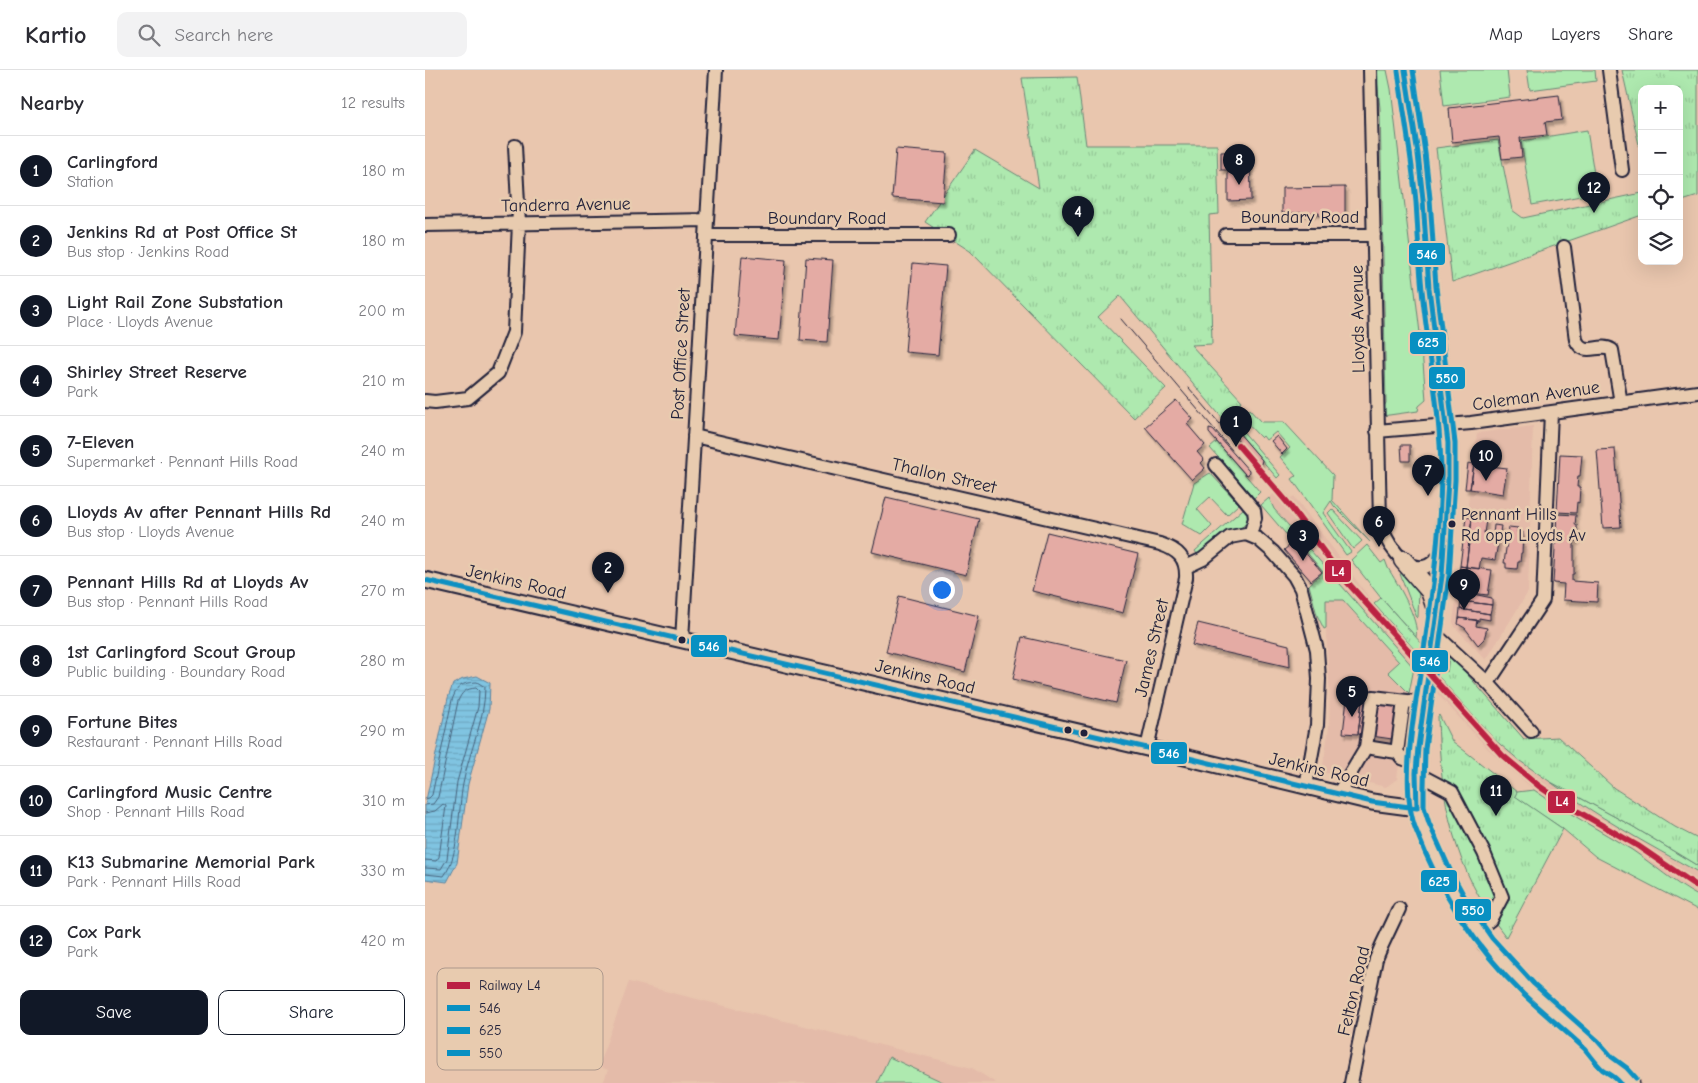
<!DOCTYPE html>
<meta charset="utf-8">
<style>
body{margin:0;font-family:"Comic Neue",sans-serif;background:#f2f2f3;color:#2b2b33}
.controls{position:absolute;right:15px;top:15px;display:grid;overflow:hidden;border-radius:10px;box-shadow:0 5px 20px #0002}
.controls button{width:45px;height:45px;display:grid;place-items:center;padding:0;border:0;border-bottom:1px solid #e1e1e2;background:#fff;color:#2b2b33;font:25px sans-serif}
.you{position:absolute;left:516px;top:519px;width:18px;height:18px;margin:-12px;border:4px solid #fff;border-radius:50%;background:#1a73e8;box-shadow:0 0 0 8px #1a73e833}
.badge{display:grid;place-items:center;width:32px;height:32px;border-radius:50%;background:#111827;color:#fff;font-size:16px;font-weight:700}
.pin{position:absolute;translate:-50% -41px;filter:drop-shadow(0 1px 2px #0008)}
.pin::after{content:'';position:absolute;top:26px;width:18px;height:15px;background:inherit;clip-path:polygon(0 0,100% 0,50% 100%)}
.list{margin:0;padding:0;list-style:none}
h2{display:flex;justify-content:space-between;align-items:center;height:65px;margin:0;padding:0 20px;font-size:21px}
h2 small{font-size:16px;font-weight:400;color:#7c7c81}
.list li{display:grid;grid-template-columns:32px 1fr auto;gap:15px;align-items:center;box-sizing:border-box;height:70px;padding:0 20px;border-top:1px solid #e1e1e2}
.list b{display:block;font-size:19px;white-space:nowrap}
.list p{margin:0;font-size:16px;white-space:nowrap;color:#7c7c81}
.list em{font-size:16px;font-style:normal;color:#7c7c81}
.actions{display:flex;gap:10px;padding:15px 20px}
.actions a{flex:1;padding:11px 0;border:1px solid #111827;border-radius:10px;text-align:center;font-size:18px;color:#111827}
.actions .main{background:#111827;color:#fff}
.icon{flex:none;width:28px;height:28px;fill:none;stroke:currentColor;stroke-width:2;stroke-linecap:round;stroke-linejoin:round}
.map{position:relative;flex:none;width:1273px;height:1013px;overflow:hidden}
header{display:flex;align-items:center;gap:30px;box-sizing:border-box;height:70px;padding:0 25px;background:#fff;border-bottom:1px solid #e1e1e2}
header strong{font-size:24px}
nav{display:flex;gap:28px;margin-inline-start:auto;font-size:18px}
.search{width:350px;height:45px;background:#f2f2f3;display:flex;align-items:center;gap:12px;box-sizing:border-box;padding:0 18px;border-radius:10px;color:#7c7c81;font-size:19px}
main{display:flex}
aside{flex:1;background:#fff}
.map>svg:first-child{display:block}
.built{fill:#e4bba9}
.grass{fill:#aee9af;stroke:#688675}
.park{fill:url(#park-tufts);stroke:#688675}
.water{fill:url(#water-rules);stroke:#5a839f}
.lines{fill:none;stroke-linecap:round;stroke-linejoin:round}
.shore{stroke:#48637d;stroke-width:1}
.building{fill:#e4aba4;stroke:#22223b;filter:url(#shadow)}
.minor-casing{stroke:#22223b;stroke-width:16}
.major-casing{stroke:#22223b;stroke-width:19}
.highway-casing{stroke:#22223b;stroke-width:21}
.minor{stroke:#e8cbaf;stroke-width:12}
.major{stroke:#e8cbaf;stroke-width:15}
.highway{stroke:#e8cbaf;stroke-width:18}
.tram{stroke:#22223b;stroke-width:1}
.bus-1-casing{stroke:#e8cbaf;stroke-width:9}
.bus-2-casing{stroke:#e8cbaf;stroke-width:9}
.bus-3-casing{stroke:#e8cbaf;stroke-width:9}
.bus-1{stroke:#0890c2;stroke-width:5}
.bus-2{stroke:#0890c2;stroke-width:5}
.bus-3{stroke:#0890c2;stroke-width:5}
.rail-1-casing{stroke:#e8cbaf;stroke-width:10}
.rail-1{stroke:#bb2043;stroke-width:6}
.bus-dot{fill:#22223b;stroke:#e8cbaf;stroke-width:2}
.labels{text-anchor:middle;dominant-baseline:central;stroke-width:5;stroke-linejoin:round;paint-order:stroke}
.bus-label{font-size:17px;fill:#22223b;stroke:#e8cbaf;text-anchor:start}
.street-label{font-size:18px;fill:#22223b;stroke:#e8cbaf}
.key{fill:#e8cbaf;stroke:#ad988c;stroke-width:1}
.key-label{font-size:14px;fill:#22223b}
.line-badge{stroke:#e8cbaf;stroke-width:2}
.badge-label{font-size:14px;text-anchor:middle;font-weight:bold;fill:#fff}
</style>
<header>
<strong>Kartio</strong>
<div class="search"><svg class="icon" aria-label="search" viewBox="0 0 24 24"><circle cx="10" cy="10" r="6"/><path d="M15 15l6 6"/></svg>Search here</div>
<nav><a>Map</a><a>Layers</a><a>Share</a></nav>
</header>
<main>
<aside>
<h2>Nearby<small>12 results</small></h2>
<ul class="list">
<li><span class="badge">1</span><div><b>Carlingford</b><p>Station</p></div><em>180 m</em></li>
<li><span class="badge">2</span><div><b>Jenkins Rd at Post Office St</b><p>Bus stop · Jenkins Road</p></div><em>180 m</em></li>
<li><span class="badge">3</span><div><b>Light Rail Zone Substation</b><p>Place · Lloyds Avenue</p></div><em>200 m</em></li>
<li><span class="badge">4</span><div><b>Shirley Street Reserve</b><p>Park</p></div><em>210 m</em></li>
<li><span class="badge">5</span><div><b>7-Eleven</b><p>Supermarket · Pennant Hills Road</p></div><em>240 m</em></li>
<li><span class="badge">6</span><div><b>Lloyds Av after Pennant Hills Rd</b><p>Bus stop · Lloyds Avenue</p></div><em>240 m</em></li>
<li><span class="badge">7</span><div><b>Pennant Hills Rd at Lloyds Av</b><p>Bus stop · Pennant Hills Road</p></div><em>270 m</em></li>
<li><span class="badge">8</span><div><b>1st Carlingford Scout Group</b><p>Public building · Boundary Road</p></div><em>280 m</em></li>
<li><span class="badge">9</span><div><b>Fortune Bites</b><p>Restaurant · Pennant Hills Road</p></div><em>290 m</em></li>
<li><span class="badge">10</span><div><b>Carlingford Music Centre</b><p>Shop · Pennant Hills Road</p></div><em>310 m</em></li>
<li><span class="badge">11</span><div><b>K13 Submarine Memorial Park</b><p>Park · Pennant Hills Road</p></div><em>330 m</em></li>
<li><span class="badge">12</span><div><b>Cox Park</b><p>Park</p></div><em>420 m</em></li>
</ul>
<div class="actions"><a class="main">Save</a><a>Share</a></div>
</aside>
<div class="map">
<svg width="1273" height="1013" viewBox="0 0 1273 1013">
<defs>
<pattern id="park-tufts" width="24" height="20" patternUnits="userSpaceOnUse" patternTransform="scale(1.25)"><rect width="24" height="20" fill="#aee9af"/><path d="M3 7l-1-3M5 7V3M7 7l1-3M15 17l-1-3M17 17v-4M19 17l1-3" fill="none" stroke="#95c897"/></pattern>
<pattern id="water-rules" width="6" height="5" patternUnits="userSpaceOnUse" patternTransform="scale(1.25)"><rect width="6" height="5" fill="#80c4e1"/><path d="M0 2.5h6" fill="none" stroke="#6ea8c2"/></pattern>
<filter id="shadow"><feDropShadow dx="2.5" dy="4" stdDeviation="1" flood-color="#0004"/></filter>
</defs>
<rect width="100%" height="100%" fill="#e9c6ae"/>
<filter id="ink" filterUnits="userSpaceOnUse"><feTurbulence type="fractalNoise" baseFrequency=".02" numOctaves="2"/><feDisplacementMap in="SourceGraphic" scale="10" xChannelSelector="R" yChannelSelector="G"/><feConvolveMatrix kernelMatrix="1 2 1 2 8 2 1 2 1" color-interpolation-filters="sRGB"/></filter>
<g filter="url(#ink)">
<!-- built -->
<path class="built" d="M1108,356L1103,522L1061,590L1030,557L1028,552L1052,363Z
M854,419L860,421L866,428L869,426L949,534L1070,670L1095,691L1152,732L1237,783L1273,802V826L1183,766L1139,740L1109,720L1063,679L989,598L849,439L844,428Z
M901,530H918L974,592L964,602L984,623L972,709L961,717L897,702L904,658L905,625L901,562Z
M204,912L547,998L571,1013H178L183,1000L173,996Z"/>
<!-- grass -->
<path class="grass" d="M951,0H962L966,19L997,280L1001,330L994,336L993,341L957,346V340L961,333L955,38Z
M1015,0H1082L1085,27L1019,36Z
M1102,0H1170L1171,11L1105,20Z
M1162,60L1172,123L1107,135L1096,71Z
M824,339L836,352H859L908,405L907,430L945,472L909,436L906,431L898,443L926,482L921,485L867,409L871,406L855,387L865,378L851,362L841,370L838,366L836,368L815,346Z
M810,352L855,405L852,408L807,355Z
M792,372L835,422L829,428L785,378Z
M785,403L814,434L802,445L785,427L772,439L787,456L777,466L757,454L769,413Z
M844,428L849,439L989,598L984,623L963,602L974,592L918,530H901V558L899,559L892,545L884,515L898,502L869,467L866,470L836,435Z
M818,439H822L824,447L823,452L817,457L802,461L776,483L772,484L770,481Z
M907,439L937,471L928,479L903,443Z
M942,475L956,493L960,490L963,498C972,513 995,550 991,567L956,528L926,490Z
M978,503L994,517L993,547L992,548L975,504Z
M1124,711L1207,756L1273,796V802C1222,774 1171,746 1124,711Z
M1109,720C1141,742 1174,760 1207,780C1229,795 1249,813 1273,826V840L1171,787L1138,759L1089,726L1092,722Z
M464,987L520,1013H452Z"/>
<!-- park -->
<path class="park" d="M1197,0H1273V126L1254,132V19H1217V88Z
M652,7L661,75H792L794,144L784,145L787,274L766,275L817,331L798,349L695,226L673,247L741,318L709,348L545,181L500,152L550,80L614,118L597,8Z
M1073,70L1087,140L1098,148L1217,123V145L1027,212L1011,78Z
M956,528L1022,602L1024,587L1026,586L1099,669L1133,667L1189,718L1250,757L1273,769V796L1207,756L1124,711L1095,691L1070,670L949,534Z
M1014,645L1027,671L1092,722L1090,726L1138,759L1081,867C1028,800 1015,729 1013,646Z"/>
<!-- water -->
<path class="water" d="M52,606L65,613L64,639L43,714L32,793L22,812L0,809V735L23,628L28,614L38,609Z"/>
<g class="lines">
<!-- shore -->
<path class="shore" d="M0,729L4,728L7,725L27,630C33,615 36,613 52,612L60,617C60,651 44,681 38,714C33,741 35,784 19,806L0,804
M0,735L8,734L13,727L33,631C37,622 40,619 51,618L54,621L53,637L32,712L22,789L16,799L0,798
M0,743L10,741L18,734L21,736L14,787L11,791L0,790"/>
</g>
<!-- building -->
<path class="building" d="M1134,25L1137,50L1120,52L1122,65L1095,68L1097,87L1077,89L1074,67L1027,72L1024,38Z
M471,79L522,83L518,132L467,128Z
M825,81L826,130L803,131V100H796V82Z
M920,117V146H894V143H857V118Z
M317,186L361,190L354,270L310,266Z
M381,188L408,190L402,272L375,270Z
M488,193L521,196L513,285L480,282Z
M751,330L768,349L762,354L780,375L772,382L779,390L776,393L780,398L767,410L720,357Z
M798,348H801L837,390L836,394L833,393L797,351Z
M784,359L788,360L824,401L823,405L820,404L784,363Z
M852,366L862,379L857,384L846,371Z
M976,375H985V391H977Z
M1190,379L1196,457L1178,458L1172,380Z
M1135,384L1157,385L1155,406H1153L1152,417H1155L1154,433L1152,432L1151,443L1132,442Z
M1043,393L1049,394L1045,419H1040Z
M1049,394L1082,398L1078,424L1045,419Z
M461,427L554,449L541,505L447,482Z
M1132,444L1151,445L1150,455H1152V471H1149V504H1147V511L1173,513L1172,532L1138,530L1139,514L1128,513Z
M1041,447L1047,448L1041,497L1035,496Z
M1047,448L1061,450L1059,463L1068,465L1069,455L1076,456L1070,490L1056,488L1054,499L1041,497Z
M1084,457L1093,458L1092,462H1098L1097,483H1096L1095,492H1093L1092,499L1081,498V493H1079Z
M622,462L713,484L698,543L607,521Z
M870,471L897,502L886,511L859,480Z
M1035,496L1041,497L1038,522L1032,521Z
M1041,497L1067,500L1063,525L1038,522Z
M1038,522L1067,528V535L1036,531Z
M474,526L554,546L540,602L461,582Z
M1036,531L1067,535L1065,544L1035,539Z
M1035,539L1065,544V550L1054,548V551L1034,548Z
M1034,548L1052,550L1051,556L1062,558L1059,569L1053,575L1040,558L1033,554Z
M773,553L864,575L865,597L767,575Z
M597,567L701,590L691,633L588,609Z
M922,629L937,631L933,664L918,663Z
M937,631L972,635L967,669L933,664Z"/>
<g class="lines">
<defs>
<path id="minor" d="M945,0L955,451C959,469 979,504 1002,496C1010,493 1014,486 1019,480
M1184,0L1197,100
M0,155L282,150
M281,165H524
M801,165H949
M1139,177L1151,270C1159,288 1174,272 1187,280L1196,333
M0,331L10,332L43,328L73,303L89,262L94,153L90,76
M952,361L1046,353L1273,322
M269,366L735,474C753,480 762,488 761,508L722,678
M791,395L829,440L830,448L825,465
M761,497L778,489L805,467L821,464L833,469L848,482L869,506L876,519L892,580L894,609L892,655L881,716
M1009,563L1063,613L1106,661
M257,570L291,0
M1063,613L1118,530L1126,342
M941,677L972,682L977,688L991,693
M972,682L979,631
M991,703L1027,722L1059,783L1077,827L1065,850L1052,860
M913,724L941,677L948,627L999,633
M926,1013L951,889L957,875L974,839"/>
<path id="major" d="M0,510L722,678L947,732L992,738"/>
<path id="highway" d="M980,0L993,84L998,130L1004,218L1023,373V410L1017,506L993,677L991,717L992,738L997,756L1019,805L1038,839L1061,873L1074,888L1104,919L1167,976L1182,993L1197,1003L1205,1013
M978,490L1005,521L1011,539"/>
</defs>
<!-- minor casing -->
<use href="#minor" class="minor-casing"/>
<!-- major casing -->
<use href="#major" class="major-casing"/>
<!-- highway casing -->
<use href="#highway" class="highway-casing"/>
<!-- minor -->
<use href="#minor" class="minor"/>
<!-- major -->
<use href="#major" class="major"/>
<!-- highway -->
<use href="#highway" class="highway"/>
<!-- tram -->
<path class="tram" d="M696,249L807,380
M764,318L813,375"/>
<defs>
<path id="bus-1" d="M980,0L993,84L998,130L1004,218L1023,373V410L1017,506L993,677L991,703L992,738
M0,510L722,678L947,732L992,738"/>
<path id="bus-2" d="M973,1C979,45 987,88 991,132C993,161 994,190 997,220C1003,281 1016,343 1016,405C1015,466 1007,526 998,586C991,634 973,715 991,760C1015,823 1050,877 1098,924C1118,943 1140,960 1160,979C1166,986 1171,994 1178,1000C1184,1004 1191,1007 1195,1013"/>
<path id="bus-3" d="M988,0L1000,83L1005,129L1011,217L1030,373V410L1024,506L1000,678L999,717V737L1004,753L1026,802L1044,835L1067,868L1109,914L1172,970L1187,987L1202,998L1211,1008"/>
</defs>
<!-- bus-1 casing -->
<use href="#bus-1" class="bus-1-casing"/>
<!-- bus-2 casing -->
<use href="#bus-2" class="bus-2-casing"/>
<!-- bus-3 casing -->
<use href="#bus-3" class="bus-3-casing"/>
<!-- bus-1 -->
<use href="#bus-1" class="bus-1"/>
<!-- bus-2 -->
<use href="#bus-2" class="bus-2"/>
<!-- bus-3 -->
<use href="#bus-3" class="bus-3"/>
<defs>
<path id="rail-1" d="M813,375L862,432L915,504L1077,685L1114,716L1140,734L1213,776L1273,817"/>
</defs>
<!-- rail-1 casing -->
<use href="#rail-1" class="rail-1-casing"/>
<!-- rail-1 -->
<use href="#rail-1" class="rail-1"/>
</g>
</g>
<!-- markers -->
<g class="bus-dot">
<circle cx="1027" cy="454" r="4.5"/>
<circle cx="257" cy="570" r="4.5"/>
<circle cx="643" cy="660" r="4.5"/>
<circle cx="659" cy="663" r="4.5"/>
</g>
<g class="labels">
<!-- bus labels -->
<g class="bus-label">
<text x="1036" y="444">Pennant Hills<tspan x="1036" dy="21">Rd opp Lloyds Av</tspan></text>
</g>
<!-- street labels -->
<g class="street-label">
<text transform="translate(141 135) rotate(-1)">Tanderra Avenue</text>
<text x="875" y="147">Boundary Road</text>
<text x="402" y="148">Boundary Road</text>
<text transform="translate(933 249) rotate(-91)">Lloyds Avenue</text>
<text transform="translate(256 284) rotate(-87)">Post Office Street</text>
<text transform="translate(1111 326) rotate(-8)">Coleman Avenue</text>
<text transform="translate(519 406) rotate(13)">Thallon Street</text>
<text transform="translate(91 512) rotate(13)">Jenkins Road</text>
<text transform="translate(727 578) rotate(-77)">James Street</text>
<text transform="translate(500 607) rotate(13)">Jenkins Road</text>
<text transform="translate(894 700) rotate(13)">Jenkins Road</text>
<text transform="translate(929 921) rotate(-77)">Felton Road</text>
</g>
</g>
<!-- legend -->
<rect x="12" y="898" width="166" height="102" rx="8" class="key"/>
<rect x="22" y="912" width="23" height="7" fill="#bb2043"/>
<rect x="22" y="935" width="23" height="6" fill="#0890c2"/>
<rect x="22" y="957" width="23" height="7" fill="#0890c2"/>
<rect x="22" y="980" width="23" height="6" fill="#0890c2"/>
<g class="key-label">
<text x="54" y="920">Railway L4</text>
<text x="54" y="943">546</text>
<text x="54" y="965">625</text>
<text x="54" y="988">550</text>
</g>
<g class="line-badge">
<rect x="983" y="172" width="38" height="24" rx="5" fill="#0890c2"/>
<rect x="984" y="261" width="38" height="24" rx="5" fill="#0890c2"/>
<rect x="1003" y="296" width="38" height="24" rx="5" fill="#0890c2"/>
<rect x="899" y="489" width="28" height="24" rx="5" fill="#bb2043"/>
<rect x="265" y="564" width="38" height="24" rx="5" fill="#0890c2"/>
<rect x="986" y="579" width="38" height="24" rx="5" fill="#0890c2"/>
<rect x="725" y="671" width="38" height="24" rx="5" fill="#0890c2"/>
<rect x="1122" y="720" width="29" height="24" rx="5" fill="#bb2043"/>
<rect x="995" y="799" width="38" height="24" rx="5" fill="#0890c2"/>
<rect x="1029" y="828" width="38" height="24" rx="5" fill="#0890c2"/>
</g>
<g class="badge-label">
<text x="1002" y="189">546</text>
<text x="1003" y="277">625</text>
<text x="1022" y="313">550</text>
<text x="913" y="506">L4</text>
<text x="284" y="581">546</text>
<text x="1005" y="596">546</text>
<text x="744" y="688">546</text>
<text x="1137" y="736">L4</text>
<text x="1014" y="816">625</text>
<text x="1048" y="845">550</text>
</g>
</svg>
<div class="controls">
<button>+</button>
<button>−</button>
<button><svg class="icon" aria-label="locate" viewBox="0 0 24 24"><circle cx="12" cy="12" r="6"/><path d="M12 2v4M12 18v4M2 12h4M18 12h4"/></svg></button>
<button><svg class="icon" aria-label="layers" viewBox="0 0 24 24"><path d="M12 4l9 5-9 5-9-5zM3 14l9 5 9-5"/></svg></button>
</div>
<div class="you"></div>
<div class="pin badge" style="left:811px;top:377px">1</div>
<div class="pin badge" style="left:183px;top:523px">2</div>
<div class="pin badge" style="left:878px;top:491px">3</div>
<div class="pin badge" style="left:653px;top:167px">4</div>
<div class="pin badge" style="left:927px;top:647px">5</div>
<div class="pin badge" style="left:954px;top:477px">6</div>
<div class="pin badge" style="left:1003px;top:426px">7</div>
<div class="pin badge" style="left:814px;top:115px">8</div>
<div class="pin badge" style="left:1039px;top:540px">9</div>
<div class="pin badge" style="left:1061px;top:411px">10</div>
<div class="pin badge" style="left:1071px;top:746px">11</div>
<div class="pin badge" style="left:1169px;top:143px">12</div>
</div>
</main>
